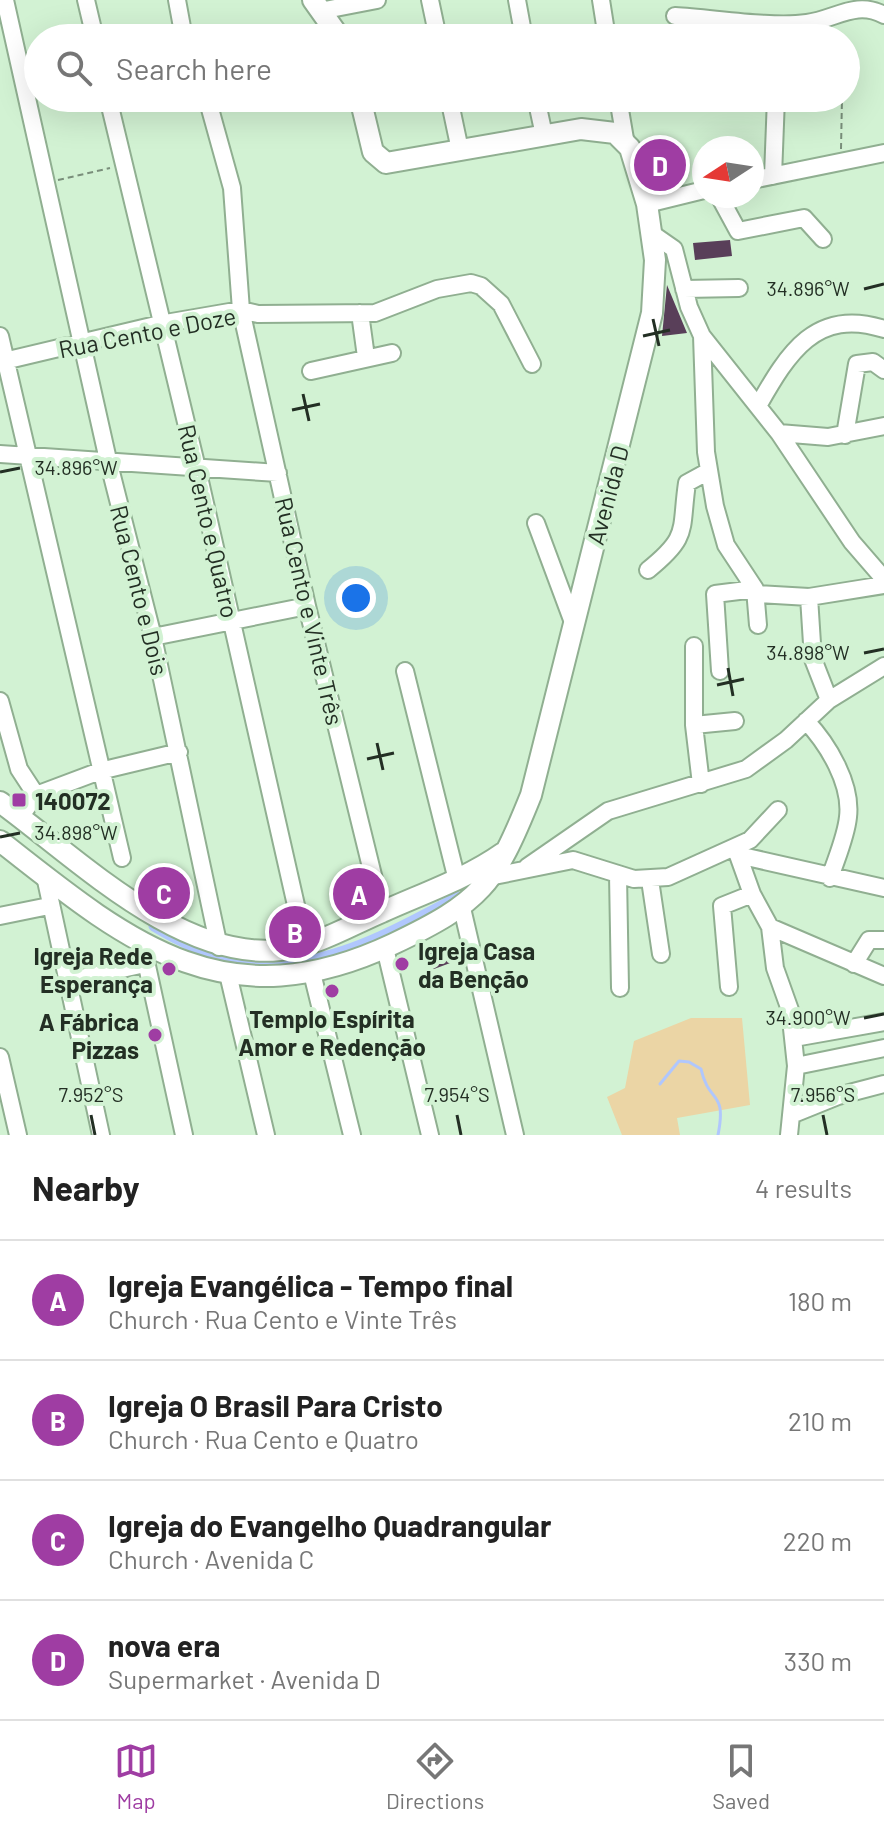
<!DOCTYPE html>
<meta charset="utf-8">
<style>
body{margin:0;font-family:Barlow,sans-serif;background:#f2f2f2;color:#222}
.compass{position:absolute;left:692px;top:136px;width:72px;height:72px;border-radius:50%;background:#fff;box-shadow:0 8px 32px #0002;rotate:258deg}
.you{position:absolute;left:356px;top:598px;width:28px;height:28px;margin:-20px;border:6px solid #fff;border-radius:50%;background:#1a73e8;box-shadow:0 0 0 12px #1a73e833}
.badge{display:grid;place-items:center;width:52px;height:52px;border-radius:50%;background:#9f3da3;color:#fff;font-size:26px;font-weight:700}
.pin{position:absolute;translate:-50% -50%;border:4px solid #fff;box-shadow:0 2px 8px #0006}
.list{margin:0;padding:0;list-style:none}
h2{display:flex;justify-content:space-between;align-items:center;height:104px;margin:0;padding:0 32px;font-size:34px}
h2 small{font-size:26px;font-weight:400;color:#767676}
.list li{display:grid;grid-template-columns:52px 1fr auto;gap:24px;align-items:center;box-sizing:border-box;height:120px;padding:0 32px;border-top:2px solid #e0e0e0}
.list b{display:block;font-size:30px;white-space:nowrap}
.list p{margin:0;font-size:26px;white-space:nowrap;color:#767676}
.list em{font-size:26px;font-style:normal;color:#767676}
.icon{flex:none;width:44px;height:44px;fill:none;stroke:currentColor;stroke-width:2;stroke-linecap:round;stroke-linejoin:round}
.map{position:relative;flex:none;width:884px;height:1135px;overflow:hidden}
.search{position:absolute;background:#fff;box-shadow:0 8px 32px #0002;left:24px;right:24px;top:24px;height:88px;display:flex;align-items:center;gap:20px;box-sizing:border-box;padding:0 28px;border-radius:44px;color:#767676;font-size:30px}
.sheet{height:584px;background:#fff}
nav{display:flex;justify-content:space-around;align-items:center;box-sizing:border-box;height:112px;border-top:2px solid #e0e0e0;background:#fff;font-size:22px;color:#767676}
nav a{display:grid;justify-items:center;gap:4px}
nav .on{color:#9f3da3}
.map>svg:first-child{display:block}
.green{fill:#ebd5a5}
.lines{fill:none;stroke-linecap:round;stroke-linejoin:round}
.stream{stroke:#b0c7fd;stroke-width:3}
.canal{stroke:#b0c7fd;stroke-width:11}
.building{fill:#593f59}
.minor-casing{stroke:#90af91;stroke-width:20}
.major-casing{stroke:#90af91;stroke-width:24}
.path{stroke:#798e7a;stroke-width:2;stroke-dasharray:6 4;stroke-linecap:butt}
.minor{stroke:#fff;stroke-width:16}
.major{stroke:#fff;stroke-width:20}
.ticks{fill:none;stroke:#232f24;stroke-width:3}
.poi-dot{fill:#9f3da3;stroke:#d2f2d3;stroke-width:3}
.labels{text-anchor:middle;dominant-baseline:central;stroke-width:8;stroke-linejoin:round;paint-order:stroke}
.street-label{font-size:24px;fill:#232f24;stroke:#d2f2d3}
.poi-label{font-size:24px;font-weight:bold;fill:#232f24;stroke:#d2f2d3;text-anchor:start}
.ticks-label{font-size:20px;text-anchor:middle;fill:#232f24;stroke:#d2f2d3;stroke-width:8;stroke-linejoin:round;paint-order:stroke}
</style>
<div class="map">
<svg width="884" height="1135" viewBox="0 0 884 1135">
<rect width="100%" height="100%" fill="#d2f2d3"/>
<!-- green -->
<path class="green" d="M691,1018H742L750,1105L677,1118L680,1135H622L607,1097L625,1088L634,1041Z"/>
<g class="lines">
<!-- stream -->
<path class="stream" d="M660,1084L679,1061L689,1062L701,1069C709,1105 727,1089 718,1135"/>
<!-- canal -->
<path class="canal" d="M154,926C271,997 348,956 458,897"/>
</g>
<!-- building -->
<path class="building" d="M671,137L682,184L656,190L641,142Z
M730,240L732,256L695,260L693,243Z
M667,285L687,333L662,336Z
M459,943L461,959L426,972L424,955Z"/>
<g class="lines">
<defs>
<path id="minor" d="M5,0L108,460L153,637L219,947
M86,0L95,38
M177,0L184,38
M430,0L438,38
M517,0L524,38
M601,0L607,38
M320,11L377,0
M675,16C713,18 771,28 807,23C836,19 856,0 884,15
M108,98L197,468L305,945
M207,98L232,188L241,310L307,606L382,912
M449,98L460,150
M536,98L544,135
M618,98L625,139
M773,176L776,98
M752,180L884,153
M719,196L738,231L804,218L823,239
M647,204L704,190
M651,233L674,249L689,307L702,336L779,433L852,542L884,579
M684,289L739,288
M360,313L366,357
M0,336L122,858
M702,336L706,452L715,506L726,545L755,589L758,625
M0,362L160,324L241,310L258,314L375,313L437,289L471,283L481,286L501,304L532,364
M311,371L392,353
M758,406C788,353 816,307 884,329
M779,433L828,437L884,426
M845,435L857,364L873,362L884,370
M0,454L278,473
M536,523L574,625
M648,570C690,536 680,531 687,483L709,471
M756,594L809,597L884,585
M809,597L813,659L829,700
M153,637L307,606
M694,646V725L701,784
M405,671L457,880
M720,671L715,594L755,589
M0,701L19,769L36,795
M806,721C828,744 852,784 848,817C846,837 836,859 830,878
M694,725L735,721
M20,817L36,795L100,771L179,752
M735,851L738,855L884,888
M738,855L752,894L770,927L775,968L790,1010L796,1066L789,1135
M527,867L608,811L746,769L786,740L829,700L884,666
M618,875L620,988
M45,876L101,1135
M494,876L573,860L634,879L668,877L750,840L778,810
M650,880L661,954
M462,908L515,1135
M0,916L49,906
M770,927L884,976
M142,943L184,1135
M385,948L430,1135
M854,964L869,940H884
M312,973L352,1135
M228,974L266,1135
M67,981L145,964
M729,987L722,906L752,894
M794,1038L884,1022
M0,1057L18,1135
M796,1066L884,1048
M791,1115L838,1096L884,1084"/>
<path id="major" d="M313,0L340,38
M0,802C77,858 180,961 280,950C317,946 349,926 382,912C424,893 466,879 503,853
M0,841C129,943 225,1023 393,944C481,902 495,885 531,795L652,313L655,260L647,204L630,148L615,133L581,129L386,163L373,152L360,98"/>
</defs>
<!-- minor casing -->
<use href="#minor" class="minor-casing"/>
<!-- major casing -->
<use href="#major" class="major-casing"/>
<!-- path -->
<path class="path" d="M841,149L842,98
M58,180L110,168"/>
<!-- minor -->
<use href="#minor" class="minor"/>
<!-- major -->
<use href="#major" class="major"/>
</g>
<!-- ticks -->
<path class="ticks" d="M864,289L884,284M653,319L659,346M643,336L670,330M303,394L309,421M292,410L320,404M0,472L20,468M864,653L884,649M728,668L733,696M717,685L744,679M377,743L383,770M367,759L394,753M0,837L20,833M864,1018L884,1014M91,1115L95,1135M457,1115L461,1135M823,1115L827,1135"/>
<!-- markers -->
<g class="poi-dot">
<rect x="11" y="792" width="16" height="16" rx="4"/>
<circle cx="402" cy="964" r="8"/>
<circle cx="169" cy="969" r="8"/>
<circle cx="332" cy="991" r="8"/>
<circle cx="155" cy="1035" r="8"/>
</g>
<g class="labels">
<!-- street labels -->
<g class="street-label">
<text transform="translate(147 332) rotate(-11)">Rua Cento e Doze</text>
<text transform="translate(607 495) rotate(-75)">Avenida D</text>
<text transform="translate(209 521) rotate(77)">Rua Cento e Quatro</text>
<text transform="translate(140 590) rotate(76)">Rua Cento e Dois</text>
<text transform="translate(310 611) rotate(77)">Rua Cento e Vinte Três</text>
</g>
<!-- poi labels -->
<g class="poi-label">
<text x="35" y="800">140072</text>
<text x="418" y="950">Igreja Casa<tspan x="418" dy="28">da Benção</tspan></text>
<text x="153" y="955" text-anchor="end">Igreja Rede<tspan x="153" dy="28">Esperança</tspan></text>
<text x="332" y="1018" text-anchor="middle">Templo Espírita<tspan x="332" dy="28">Amor e Redenção</tspan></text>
<text x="139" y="1021" text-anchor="end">A Fábrica<tspan x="139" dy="28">Pizzas</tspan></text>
</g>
</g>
<g class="ticks-label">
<text x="808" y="296">34.896°W</text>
<text x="76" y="475">34.896°W</text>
<text x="808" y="660">34.898°W</text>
<text x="76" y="840">34.898°W</text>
<text x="808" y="1025">34.900°W</text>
<text x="91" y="1102">7.952°S</text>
<text x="457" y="1102">7.954°S</text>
<text x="823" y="1102">7.956°S</text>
</g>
</svg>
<svg class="compass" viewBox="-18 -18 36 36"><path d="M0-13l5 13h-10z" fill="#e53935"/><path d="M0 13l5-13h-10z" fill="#767676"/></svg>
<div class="you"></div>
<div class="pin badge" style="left:359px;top:894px">A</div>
<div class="pin badge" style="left:295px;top:932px">B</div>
<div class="pin badge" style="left:164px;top:893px">C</div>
<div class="pin badge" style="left:660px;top:165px">D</div>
<div class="search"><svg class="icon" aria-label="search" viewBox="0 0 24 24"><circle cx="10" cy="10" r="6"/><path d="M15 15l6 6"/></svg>Search here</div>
</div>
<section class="sheet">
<h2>Nearby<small>4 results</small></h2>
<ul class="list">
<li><span class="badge">A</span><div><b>Igreja Evangélica - Tempo final</b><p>Church · Rua Cento e Vinte Três</p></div><em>180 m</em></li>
<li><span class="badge">B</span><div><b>Igreja O Brasil Para Cristo</b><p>Church · Rua Cento e Quatro</p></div><em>210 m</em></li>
<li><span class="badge">C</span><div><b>Igreja do Evangelho Quadrangular</b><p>Church · Avenida C</p></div><em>220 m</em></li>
<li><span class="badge">D</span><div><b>nova era</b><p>Supermarket · Avenida D</p></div><em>330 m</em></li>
</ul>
</section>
<nav>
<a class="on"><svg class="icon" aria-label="map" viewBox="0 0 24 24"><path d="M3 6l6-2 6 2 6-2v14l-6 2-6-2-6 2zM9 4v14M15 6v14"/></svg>Map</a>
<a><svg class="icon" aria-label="directions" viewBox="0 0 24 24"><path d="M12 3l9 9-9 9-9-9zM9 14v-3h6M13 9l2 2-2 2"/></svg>Directions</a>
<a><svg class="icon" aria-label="saved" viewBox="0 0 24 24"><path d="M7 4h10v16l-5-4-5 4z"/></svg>Saved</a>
</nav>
